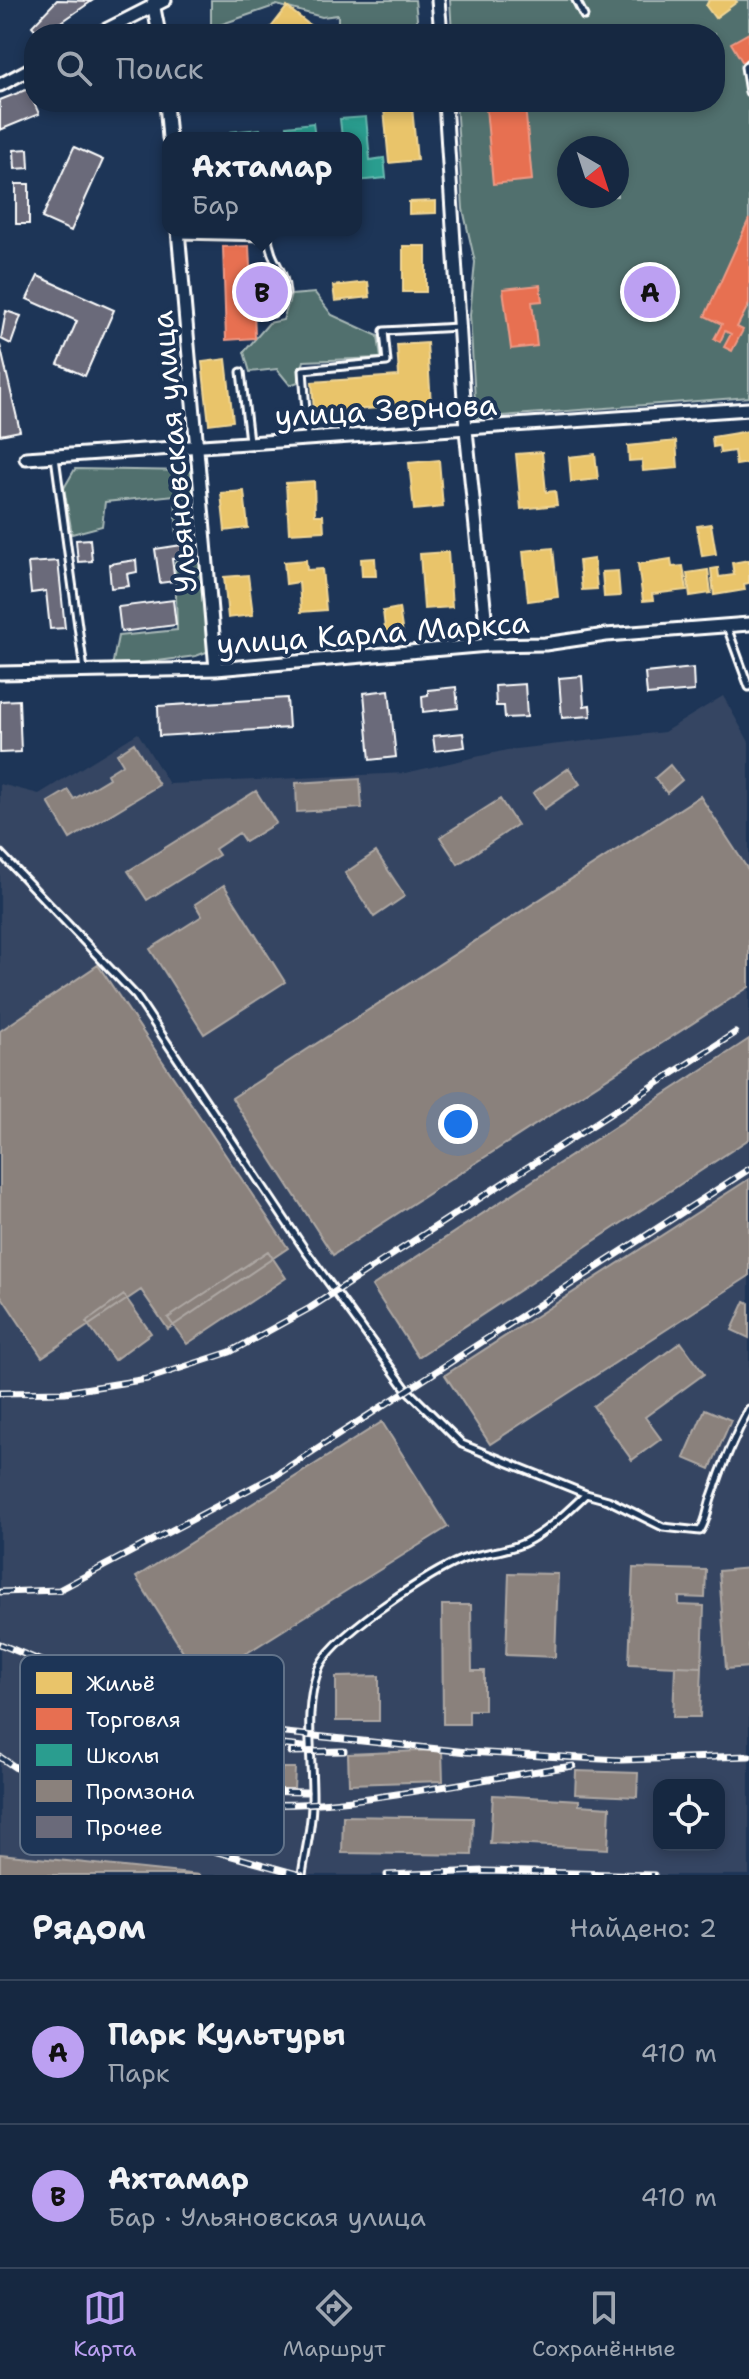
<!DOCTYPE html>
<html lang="ru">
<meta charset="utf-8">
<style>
body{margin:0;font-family:"Shantell Sans",sans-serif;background:#1f3048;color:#f1f3f6}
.controls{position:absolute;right:24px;bottom:24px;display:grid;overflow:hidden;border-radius:16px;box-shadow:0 4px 12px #0003}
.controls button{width:72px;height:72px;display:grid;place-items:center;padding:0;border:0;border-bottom:2px solid #35445a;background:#162841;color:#f1f3f6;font:40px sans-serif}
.compass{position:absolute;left:557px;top:136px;width:72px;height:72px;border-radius:50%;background:#162841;box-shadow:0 4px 12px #0003;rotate:141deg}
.you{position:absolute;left:458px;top:1124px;width:28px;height:28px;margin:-20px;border:6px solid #fff;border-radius:50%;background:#1a73e8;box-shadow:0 0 0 12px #1a73e833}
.badge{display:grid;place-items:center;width:52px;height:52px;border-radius:50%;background:#bca0f2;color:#111;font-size:26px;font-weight:700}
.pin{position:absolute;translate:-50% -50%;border:4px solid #fff;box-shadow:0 2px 8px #0006}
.popup{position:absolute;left:162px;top:132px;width:200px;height:104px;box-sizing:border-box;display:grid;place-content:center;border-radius:16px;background:#162841;filter:drop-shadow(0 2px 6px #0005);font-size:26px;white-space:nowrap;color:#9ea6b1}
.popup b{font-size:30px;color:#f1f3f6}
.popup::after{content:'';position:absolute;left:50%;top:100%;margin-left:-16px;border:16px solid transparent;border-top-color:#162841}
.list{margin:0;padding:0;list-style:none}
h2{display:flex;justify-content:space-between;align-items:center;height:104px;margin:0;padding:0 32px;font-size:34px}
h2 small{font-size:26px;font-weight:400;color:#9ea6b1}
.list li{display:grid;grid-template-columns:52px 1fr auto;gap:24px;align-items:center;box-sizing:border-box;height:144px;padding:0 32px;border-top:2px solid #35445a}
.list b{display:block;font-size:30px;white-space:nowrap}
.list p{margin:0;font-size:26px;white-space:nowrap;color:#9ea6b1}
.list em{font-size:26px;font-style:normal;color:#9ea6b1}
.icon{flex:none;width:44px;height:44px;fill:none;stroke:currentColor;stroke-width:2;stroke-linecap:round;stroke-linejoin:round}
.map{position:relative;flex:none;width:749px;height:1875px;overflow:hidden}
.search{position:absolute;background:#162841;box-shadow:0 4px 12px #0003;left:24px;right:24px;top:24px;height:88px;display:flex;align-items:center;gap:20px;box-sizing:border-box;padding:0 28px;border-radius:32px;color:#9ea6b1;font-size:30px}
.sheet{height:392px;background:#162841}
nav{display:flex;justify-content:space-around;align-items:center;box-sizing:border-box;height:112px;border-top:2px solid #35445a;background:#162841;font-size:22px;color:#9ea6b1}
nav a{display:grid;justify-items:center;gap:4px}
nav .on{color:#bca0f2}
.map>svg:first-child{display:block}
.built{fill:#344562;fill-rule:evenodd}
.green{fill:#51706e;stroke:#a8b8b6;stroke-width:2;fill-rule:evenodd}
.homes{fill:#e9c46a;stroke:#f0d697;stroke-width:2}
.shops{fill:#e76f51;stroke:#ee9a85;stroke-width:2}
.schools{fill:#2a9d8f;stroke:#6abab1;stroke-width:2}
.industry{fill:#8a817c;stroke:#ada7a3;stroke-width:2}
.building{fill:#6a6a7a;stroke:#fff;stroke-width:2}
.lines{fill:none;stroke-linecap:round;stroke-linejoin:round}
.lane-casing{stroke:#fff;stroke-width:11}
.street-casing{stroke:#fff;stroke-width:17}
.lane{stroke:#1d3557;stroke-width:5}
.street{stroke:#1d3557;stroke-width:11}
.rail-casing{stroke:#fff;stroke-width:7}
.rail{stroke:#1d3557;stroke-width:4;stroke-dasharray:12;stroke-linecap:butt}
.labels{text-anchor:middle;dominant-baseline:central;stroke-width:8;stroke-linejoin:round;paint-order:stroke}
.street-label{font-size:30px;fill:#fff;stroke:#1d3557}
.key{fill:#1d3557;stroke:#617289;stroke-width:2}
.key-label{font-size:22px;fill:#fff}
</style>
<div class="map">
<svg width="749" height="1875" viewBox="0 0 749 1875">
<rect width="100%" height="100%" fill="#1d3557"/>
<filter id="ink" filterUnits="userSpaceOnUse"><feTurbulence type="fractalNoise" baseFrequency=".0125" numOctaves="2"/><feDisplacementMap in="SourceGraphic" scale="16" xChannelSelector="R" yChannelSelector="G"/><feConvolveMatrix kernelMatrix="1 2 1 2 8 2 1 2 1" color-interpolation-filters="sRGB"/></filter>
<g filter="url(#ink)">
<!-- built -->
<path class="built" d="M723,696L749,742V1875H0V784L39,794L138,733L169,784L405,773L507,750L664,732ZM659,1785H719V1845H659Z"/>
<!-- green -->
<path class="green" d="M211,0H415L418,28L404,34H338V15L322,17L277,5L211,28Z
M450,0H749V397L476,418L470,315L475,262L463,209L456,102H715V34H452ZM569,148H617V196H569Z
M315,293L332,315L378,336L381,358L304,361L298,382L290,385L277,369L250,372L244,352L269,323L283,320L291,295Z
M75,469L192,471L202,534L177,539L175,495L105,502L102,526L72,534L64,488Z
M200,554L209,651L196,656L112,667L118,636L177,630L175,562Z"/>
<!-- homes -->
<path class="homes" d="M709,0H735L737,2L715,18L706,6Z
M287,7L321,34H266Z
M412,107L417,160L389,163L384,109Z
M436,201V213L409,214V202Z
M403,246H426V292H403Z
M368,282L370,297L335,301L333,286Z
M427,343L431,404L314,413L312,382L399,376L397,345Z
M226,359L233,421L209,424L202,362Z
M749,431V463L736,465L734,451L720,453L719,446L713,447L712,437Z
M676,441L678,468L643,471L642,460L629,461L628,446Z
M542,452L546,492L555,491L557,505L521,509L516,454Z
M595,454L598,479L571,482L569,457Z
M439,460L443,507L414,510L409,463Z
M314,481L315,515H323L324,531L289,533L286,483Z
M244,491L248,528L225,531L221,493Z
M711,524L716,554L702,556L697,526Z
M553,548L558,597L528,601L523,551Z
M448,552L452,607L424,609L420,554Z
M375,558L376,576H362L361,559Z
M594,559L597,589L582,590L579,561Z
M671,559L672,567L683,566L687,590L652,594L653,600L643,601L638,564Z
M306,560L307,570L322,569L326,610L301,612L299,582L286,584L284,562Z
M749,560V583L744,584L745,590L714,595L711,569L718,568L719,577L734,575L732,563Z
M708,570L711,593L690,596L687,573Z
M618,571L620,596L604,597L602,572Z
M248,575L253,615L228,618L224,577Z
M399,608L403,635L386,637L383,611Z"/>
<!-- shops -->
<path class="shops" d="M749,33V73L731,43Z
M525,105L532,180L493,184L486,108Z
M749,219V304L737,327L743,330L732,351L724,347L731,334L725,331L720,342L714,339L722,324L705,316Z
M249,246L250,267L265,266L266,307L254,308L255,338L226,340L223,247Z
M540,285L542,301L532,302L537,346L511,349L503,289Z"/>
<!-- schools -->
<path class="schools" d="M366,117L370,160L384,158L386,178L356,181V138H342L340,119Z
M313,123L315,138H288L287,126Z
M260,129L261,138H231L230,132Z"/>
<!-- industry -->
<path class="industry" d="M134,743L159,785L70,839L48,802L68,790L74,799L109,778L107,774L123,764L117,754Z
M670,765L682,780L667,793L655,778Z
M569,768L580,784L544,809L533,793Z
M360,779L362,808L297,812L296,783Z
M256,791L276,823L245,842L239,833L215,849L219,855L147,900L128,871Z
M700,796L749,871V987L333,1255L232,1098Z
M500,799L517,825L458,864L440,837Z
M376,852L405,896L374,917L345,873Z
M224,885L285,982L204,1034L150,949L202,916L195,904Z
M98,965L288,1248L168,1329L141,1290L42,1357L0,1294V1031Z
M749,1039V1139L418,1357L372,1286Z
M749,1179V1276L490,1444L445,1375Z
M268,1251L286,1278L187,1344L168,1318Z
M124,1295L151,1333L114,1360L86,1322Z
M745,1301L749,1303V1338L732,1330Z
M681,1342L704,1374L645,1417L661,1439L632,1460L593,1406Z
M705,1409L731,1420L710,1469L684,1458Z
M382,1422L448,1527L202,1681L136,1577Z
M633,1568L706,1570L705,1598L679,1597V1605L704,1606L702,1667L629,1664Z
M749,1568V1667L726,1669L719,1571Z
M509,1573L558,1574L555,1657L506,1655Z
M442,1605H471L472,1671H484V1710H469V1724H443Z
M675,1666L702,1667L700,1717H673Z
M379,1676V1721H336V1677Z
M76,1709L114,1713L108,1761L93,1760L91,1777L69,1775Z
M139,1724L214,1729L211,1782H220L218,1808L155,1804L158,1755L137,1754Z
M442,1750L443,1781L349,1784L348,1754Z
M282,1768H295L294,1790L259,1788V1770L282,1771Z
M576,1771L638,1773L637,1797L575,1794Z
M493,1795L579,1800V1805L610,1807L608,1849L490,1843Z
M343,1816L473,1818L472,1855L342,1853Z
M0,1854L200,1875H0Z"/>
<!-- building -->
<path class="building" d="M57,0L92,1L53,28L54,34H39L32,26Z
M28,89L39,114L0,130V100Z
M74,147L103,160L71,231L42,218Z
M28,149L29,168L15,169L14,150Z
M16,184H29V224H16Z
M38,276L114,310L85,376L58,364L77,321L27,299Z
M6,311L21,316L11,344L1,339Z
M0,345L20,431L0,435Z
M90,539L92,561L78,562L76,540Z
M182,545L183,558L172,559L175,581L160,583L155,549Z
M136,560L137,572L127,574L129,586L111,588L109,564Z
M58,561L65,628L50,629L46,591L31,593L28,563Z
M173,600L176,625L121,632L118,607Z
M693,668L694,691L647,695L645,673Z
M582,676L584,706L590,705L591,716L562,718L559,678Z
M525,684L527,717L505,718L504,706H496L495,686Z
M456,687L458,708L423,712L422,696L428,695V690Z
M389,690L396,757L370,760L364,693Z
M287,698L289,728L159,736L158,706Z
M19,700L21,752L0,753V701Z
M463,733L465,747L435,751L433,736Z"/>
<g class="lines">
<defs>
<path id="lane" d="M576,0L584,16
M749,63L745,67L749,92
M180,235L268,237C271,264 284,267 286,293L273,313
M241,372L249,441
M308,438L303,370L387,362L384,331L459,327
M55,457L84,670
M727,627L749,687
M0,853L136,996L305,1250L407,1390L462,1444L586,1494
M302,1875C305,1852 312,1827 312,1803C313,1759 303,1712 318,1670C329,1638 422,1578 454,1563C476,1552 503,1553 524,1543C548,1531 567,1512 586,1494L608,1500L663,1527L700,1531C708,1519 707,1509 712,1496C722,1466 734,1437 749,1409"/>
<path id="street" d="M438,0L441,34
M153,3L159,34
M98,34L165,0
M0,85L34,67
M166,102L169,138
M445,102L466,430L488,645
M178,230L216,669
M26,458L749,409
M0,673L216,669L488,645L545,644L606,635L749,624"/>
</defs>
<!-- lane casing -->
<use href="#lane" class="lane-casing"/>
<!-- street casing -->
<use href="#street" class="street-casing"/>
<!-- lane -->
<use href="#lane" class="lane"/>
<!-- street -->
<use href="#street" class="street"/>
<defs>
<path id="rail" d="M0,1393L65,1392L147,1379L230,1352L310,1308L735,1033
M0,1592L59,1590L276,1475L749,1169
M0,1644L80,1677L248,1729L467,1752L621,1760L749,1756
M212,1738L303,1747
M291,1752L344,1751
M0,1757L41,1785L105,1821L301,1875
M214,1765L256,1761L268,1753
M238,1791L306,1792
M233,1803C347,1812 461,1780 573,1766
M387,1875L483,1871L654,1875"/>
</defs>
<!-- rail casing -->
<use href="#rail" class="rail-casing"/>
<!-- rail -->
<use href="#rail" class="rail"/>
</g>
</g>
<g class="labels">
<!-- street labels -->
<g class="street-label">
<text transform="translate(386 410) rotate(-3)">улица Зернова</text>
<text transform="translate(174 452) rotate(-95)">Ульяновская улица</text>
<text transform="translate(373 633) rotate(-4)">улица Карла Маркса</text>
</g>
</g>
<!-- legend -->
<rect x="20" y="1655" width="264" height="200" rx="12" class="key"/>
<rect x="36" y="1672" width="36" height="22" fill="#e9c46a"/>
<rect x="36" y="1708" width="36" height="22" fill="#e76f51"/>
<rect x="36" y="1744" width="36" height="22" fill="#2a9d8f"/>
<rect x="36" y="1780" width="36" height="22" fill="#8a817c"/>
<rect x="36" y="1816" width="36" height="22" fill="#6a6a7a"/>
<g class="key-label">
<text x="86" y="1691">Жильё</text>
<text x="86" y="1727">Торговля</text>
<text x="86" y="1763">Школы</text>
<text x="86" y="1799">Промзона</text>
<text x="86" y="1835">Прочее</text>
</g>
</svg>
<div class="controls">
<button><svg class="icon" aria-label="locate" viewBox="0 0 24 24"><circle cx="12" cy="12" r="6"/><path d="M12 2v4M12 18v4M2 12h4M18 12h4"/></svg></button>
</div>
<svg class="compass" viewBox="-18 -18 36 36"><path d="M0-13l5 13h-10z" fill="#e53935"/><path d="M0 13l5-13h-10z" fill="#9ea6b1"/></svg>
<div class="you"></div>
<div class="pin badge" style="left:650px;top:292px">A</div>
<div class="pin badge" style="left:262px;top:292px">B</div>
<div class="popup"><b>Ахтамар</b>Бар</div>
<div class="search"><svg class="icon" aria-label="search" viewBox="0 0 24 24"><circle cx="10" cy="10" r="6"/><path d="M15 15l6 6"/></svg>Поиск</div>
</div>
<section class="sheet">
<h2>Рядом<small>Найдено: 2</small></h2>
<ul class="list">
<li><span class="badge">A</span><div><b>Парк Культуры</b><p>Парк</p></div><em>410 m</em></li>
<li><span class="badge">B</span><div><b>Ахтамар</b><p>Бар · Ульяновская улица</p></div><em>410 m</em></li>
</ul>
</section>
<nav>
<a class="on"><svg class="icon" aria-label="map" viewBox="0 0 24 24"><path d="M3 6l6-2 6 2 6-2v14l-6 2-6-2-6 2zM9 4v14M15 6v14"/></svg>Карта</a>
<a><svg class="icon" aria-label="directions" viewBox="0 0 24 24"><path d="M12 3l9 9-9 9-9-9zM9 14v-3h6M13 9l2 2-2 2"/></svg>Маршрут</a>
<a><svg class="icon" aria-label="saved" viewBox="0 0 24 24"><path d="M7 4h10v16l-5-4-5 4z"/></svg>Сохранённые</a>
</nav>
